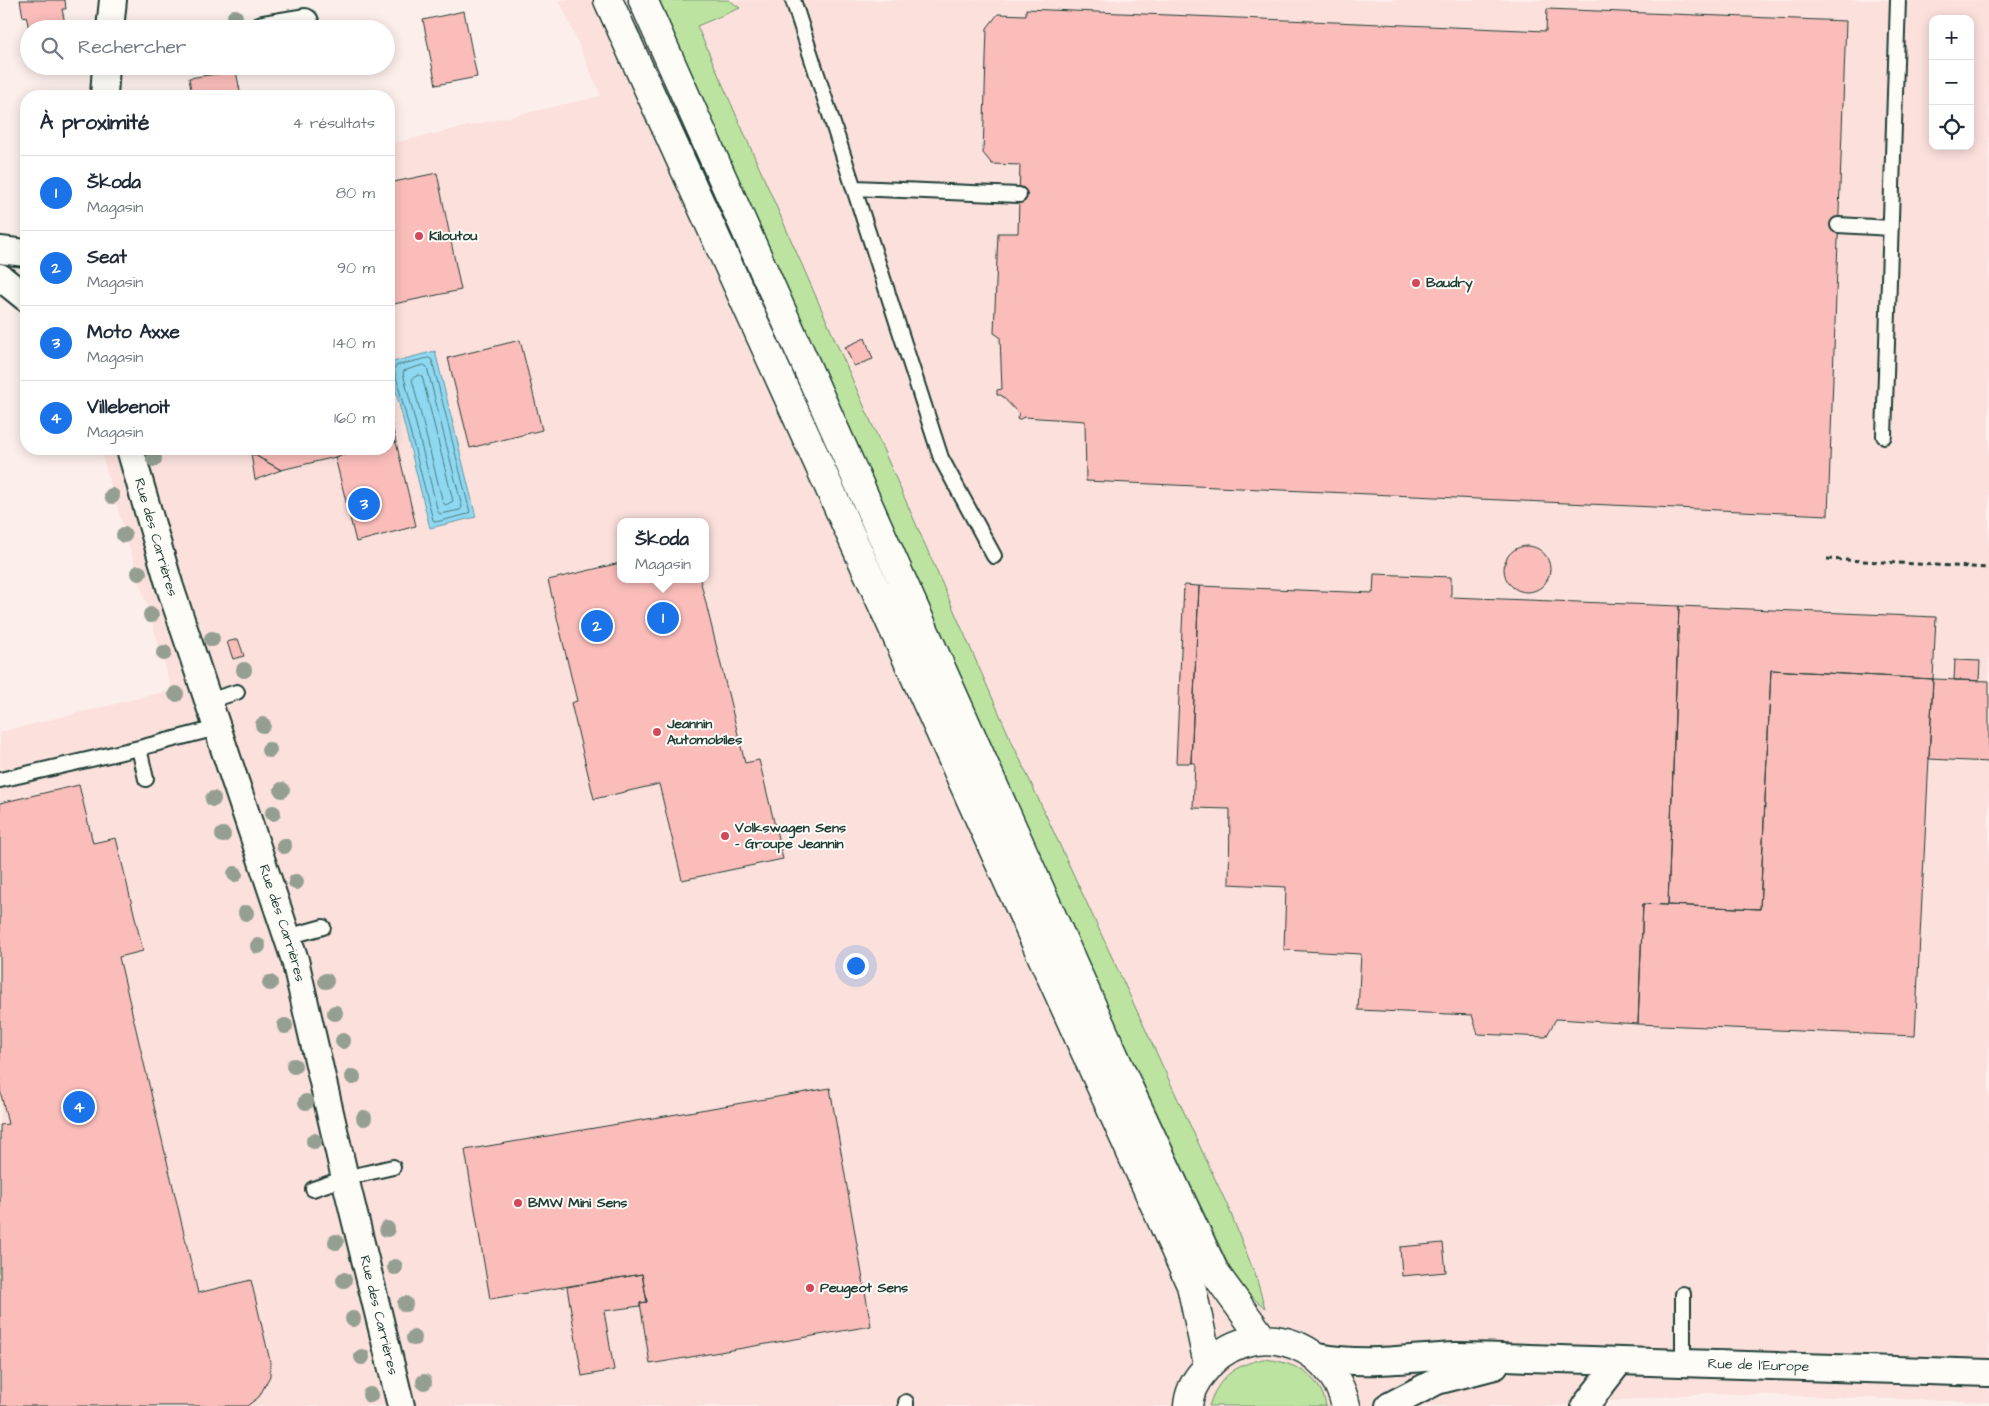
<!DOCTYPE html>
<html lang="fr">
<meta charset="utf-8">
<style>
body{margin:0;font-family:"Architects Daughter",sans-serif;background:#f2f2f3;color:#1f2937}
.controls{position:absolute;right:15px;top:15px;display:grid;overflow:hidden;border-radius:10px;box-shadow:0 2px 12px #0003}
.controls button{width:45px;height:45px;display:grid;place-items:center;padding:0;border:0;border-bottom:1px solid #e0e1e3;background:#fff;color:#1f2937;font:25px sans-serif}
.you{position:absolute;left:855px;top:965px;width:18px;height:18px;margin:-12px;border:4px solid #fff;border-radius:50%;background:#1a73e8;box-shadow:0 0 0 8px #1a73e833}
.badge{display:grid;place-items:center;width:32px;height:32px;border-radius:50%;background:#1a73e8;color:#fff;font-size:16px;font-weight:700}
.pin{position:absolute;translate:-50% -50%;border:2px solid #fff;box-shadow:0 1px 5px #0006}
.popup{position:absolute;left:617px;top:518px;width:92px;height:65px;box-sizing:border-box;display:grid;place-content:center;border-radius:10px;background:#fff;filter:drop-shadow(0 1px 4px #0005);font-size:16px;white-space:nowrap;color:#747a83}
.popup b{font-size:19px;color:#1f2937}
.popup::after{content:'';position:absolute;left:50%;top:100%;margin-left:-10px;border:10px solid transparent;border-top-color:#fff}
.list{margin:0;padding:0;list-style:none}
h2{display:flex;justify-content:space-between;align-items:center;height:65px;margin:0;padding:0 20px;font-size:21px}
h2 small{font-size:16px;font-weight:400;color:#747a83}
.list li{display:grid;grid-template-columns:32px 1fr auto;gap:15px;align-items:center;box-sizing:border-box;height:75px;padding:0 20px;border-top:1px solid #e0e1e3}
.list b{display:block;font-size:19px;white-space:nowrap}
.list p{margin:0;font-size:16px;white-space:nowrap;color:#747a83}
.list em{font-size:16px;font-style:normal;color:#747a83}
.icon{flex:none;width:28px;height:28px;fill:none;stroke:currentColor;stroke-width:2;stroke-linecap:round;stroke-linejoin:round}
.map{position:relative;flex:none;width:1989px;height:1406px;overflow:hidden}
.search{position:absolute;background:#fff;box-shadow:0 2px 12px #0003;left:20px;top:20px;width:375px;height:55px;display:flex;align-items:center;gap:12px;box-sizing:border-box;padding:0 18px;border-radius:28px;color:#747a83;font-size:19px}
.panel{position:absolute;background:#fff;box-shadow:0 2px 12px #0003;left:20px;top:90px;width:375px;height:365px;border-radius:20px}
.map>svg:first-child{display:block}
.built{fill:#fbe0dc;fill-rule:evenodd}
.green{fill:#bce4a0;stroke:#6e906a}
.water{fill:#8fd8f1;stroke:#629aa5}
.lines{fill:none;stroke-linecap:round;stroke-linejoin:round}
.shore{stroke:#4c7b80;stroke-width:1}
.building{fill:#fabdba;stroke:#1f3d34}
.service-casing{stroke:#1f3d34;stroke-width:18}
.minor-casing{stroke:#1f3d34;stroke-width:30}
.secondary-casing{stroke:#1f3d34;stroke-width:31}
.path{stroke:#1f3d34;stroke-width:3;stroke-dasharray:5 4;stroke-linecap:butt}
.service{stroke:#fdfcf7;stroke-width:14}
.minor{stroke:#fdfcf7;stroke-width:26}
.secondary{stroke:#fdfcf7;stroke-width:28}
.tree{fill:#949f92}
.poi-dot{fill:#d1495b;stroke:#fdfcf7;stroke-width:2}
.labels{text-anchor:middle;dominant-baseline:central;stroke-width:4;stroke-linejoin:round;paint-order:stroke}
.poi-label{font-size:14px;font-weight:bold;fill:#1f3d34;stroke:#fdfcf7;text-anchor:start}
.street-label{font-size:14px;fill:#1f3d34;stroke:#fdfcf7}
</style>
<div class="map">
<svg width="1989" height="1406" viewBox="0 0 1989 1406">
<rect width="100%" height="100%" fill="#fcefeb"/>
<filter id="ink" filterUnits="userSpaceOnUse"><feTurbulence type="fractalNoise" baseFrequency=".02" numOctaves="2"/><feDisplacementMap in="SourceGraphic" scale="10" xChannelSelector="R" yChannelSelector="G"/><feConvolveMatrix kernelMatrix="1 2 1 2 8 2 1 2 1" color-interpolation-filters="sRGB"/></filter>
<g filter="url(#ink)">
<!-- built -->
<path class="built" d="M559,0H1989V1402L1707,1393L1554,1406H0V732L172,690L100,449H389V144L601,96ZM1933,19H1970V146H1933ZM620,522H706V579H620Z"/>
<!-- green -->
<path class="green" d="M650,0H729L740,8L697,26L1010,738L1229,1209L1256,1277L1265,1308L1238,1285L1189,1181L892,546Z
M1263,1359C1291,1361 1321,1374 1326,1406H1209C1219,1377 1233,1366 1263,1359Z"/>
<!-- water -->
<path class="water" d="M435,351L476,517L430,528L389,363Z"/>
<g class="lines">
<!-- shore -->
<path class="shore" d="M429,358L432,360L470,512L468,514L436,522L433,520L394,369L396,366Z
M424,365L427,367L462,507L460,510L440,514L438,512L403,373L404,371Z
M419,375L422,376L453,501L446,505L443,503L412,379Z"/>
</g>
<!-- building -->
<path class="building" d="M20,0H65L66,9H62L66,28L29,29L26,16L23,17Z
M1026,9L1546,31L1547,9L1846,21L1828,515L1086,481L1085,421L1024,417L1018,420L1017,418L1019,414L1001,395H997V390L1002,389L1000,337L994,333L998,233H1018L1020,165L992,164L983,153L987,28L998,14L1026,15Z
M464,11L477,77L436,85L423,20Z
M236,71L241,96H192L189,78Z
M437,173L461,290L389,305V183Z
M865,338L873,359L854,366L845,347Z
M520,340L542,430L470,448L448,358Z
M389,413L396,442L389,444Z
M396,442L416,526L356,542L335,457L369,449H389V444Z
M250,449H369L281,470L251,453Z
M251,453L281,470L255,480Z
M1504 569a23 23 0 1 1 46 0a23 23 0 1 1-46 0Z
M620,563V579H700L745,763L759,760L783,859L682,880L659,784L594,799L571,703L577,701L548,580Z
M1374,574L1451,577V597L1679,606L1668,905L1643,904L1638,1024L1556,1019L1546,1037L1478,1034L1472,1015L1358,1010L1361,954L1284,950L1286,887L1229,884L1230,809L1193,808L1195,763H1191L1199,586L1373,593Z
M1184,585L1199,586L1191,763H1176Z
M1679,606L1936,617L1933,679L1771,670L1760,909L1668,905Z
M238,639L244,656L233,659L227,642Z
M1955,660L1980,661L1979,681L1954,680Z
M1771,670L1933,679L1915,1036L1638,1024L1643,904L1760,909Z
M1933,679L1989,681V762L1929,759Z
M79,785L93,843L116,838L143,951L119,957L198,1293L251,1280L270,1361V1376L259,1397L247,1406H0V1125L8,1124L0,1090V803Z
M830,1088L871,1326L650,1364L640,1303L647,1302L642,1274L490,1299L465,1150Z
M1443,1243L1446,1272L1402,1276L1400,1247Z
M642,1274L647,1302L640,1303V1306L604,1311L614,1370L582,1376L567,1287Z"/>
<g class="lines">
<defs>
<path id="service" d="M793,0L941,458L994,556
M855,188L1019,195
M1838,225L1891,228
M1884,436L1898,0
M208,701L237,692
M146,779L139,748L217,728
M0,780L139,748
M287,937L323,927
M313,1189L345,1178L393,1167
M1683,1363V1294
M906,1402V1406"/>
<g id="minor">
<path d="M110,29L113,0"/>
<path d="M263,29L305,22"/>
<path d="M104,96L106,66"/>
<path d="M0,250L26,253"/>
<path d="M0,277L26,298"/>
<path id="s1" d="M130,449L170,587L295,960L345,1178L401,1406"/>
<path id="s2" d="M1318,1357C1367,1366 1408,1358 1456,1356C1480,1356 1505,1357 1529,1358L1989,1373"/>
<path d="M1389,1406L1437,1381L1495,1366"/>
<path d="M1585,1406L1619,1362"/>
</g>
<path id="secondary" d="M608,0L1191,1285L1208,1364
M643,0L1130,1091L1215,1273L1263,1339
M1188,1406C1189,1393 1195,1381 1203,1372C1246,1314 1331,1338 1346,1406"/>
</defs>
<!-- service casing -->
<use href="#service" class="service-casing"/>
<!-- minor casing -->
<use href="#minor" class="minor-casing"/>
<!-- secondary casing -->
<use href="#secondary" class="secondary-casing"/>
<!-- path -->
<path class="path" d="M1827,559L1989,568"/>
<!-- service -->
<use href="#service" class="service"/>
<!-- minor -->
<use href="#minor" class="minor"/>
<!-- secondary -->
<use href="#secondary" class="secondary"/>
</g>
<!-- trees -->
<g class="tree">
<circle cx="235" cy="17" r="8"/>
<circle cx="154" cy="459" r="8"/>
<circle cx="112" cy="496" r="8"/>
<circle cx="124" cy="535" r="8"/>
<circle cx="139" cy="573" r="8"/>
<circle cx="151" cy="615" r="8"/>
<circle cx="212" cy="639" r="8"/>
<circle cx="164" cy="653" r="8"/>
<circle cx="244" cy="670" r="8"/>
<circle cx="176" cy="694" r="8"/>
<circle cx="263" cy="725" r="8"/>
<circle cx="269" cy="750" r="8"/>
<circle cx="282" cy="790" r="8"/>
<circle cx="213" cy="799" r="8"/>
<circle cx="273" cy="813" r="8"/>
<circle cx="223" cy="835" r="8"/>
<circle cx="284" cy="846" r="8"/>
<circle cx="235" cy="874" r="8"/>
<circle cx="296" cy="882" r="8"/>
<circle cx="246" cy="913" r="8"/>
<circle cx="258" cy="946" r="8"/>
<circle cx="326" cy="981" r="8"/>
<circle cx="270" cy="983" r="8"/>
<circle cx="335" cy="1013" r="8"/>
<circle cx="285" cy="1026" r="8"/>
<circle cx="343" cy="1041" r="8"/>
<circle cx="294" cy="1066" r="8"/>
<circle cx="353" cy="1077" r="8"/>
<circle cx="306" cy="1102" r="8"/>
<circle cx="364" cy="1118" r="8"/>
<circle cx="314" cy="1141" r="8"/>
<circle cx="387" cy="1229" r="8"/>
<circle cx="336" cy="1242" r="8"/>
<circle cx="395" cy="1267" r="8"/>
<circle cx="344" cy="1280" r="8"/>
<circle cx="405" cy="1304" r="8"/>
<circle cx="353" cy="1319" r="8"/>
<circle cx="414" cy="1338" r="8"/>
<circle cx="362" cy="1357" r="8"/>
<circle cx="424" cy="1382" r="8"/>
<circle cx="370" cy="1395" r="8"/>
</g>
</g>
<!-- markers -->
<g class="poi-dot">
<circle cx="419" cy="236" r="5"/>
<circle cx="1416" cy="283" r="5"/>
<circle cx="657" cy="732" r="5"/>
<circle cx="725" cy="836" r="5"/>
<circle cx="518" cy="1203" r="5"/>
<circle cx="810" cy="1288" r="5"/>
</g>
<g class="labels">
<!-- poi labels -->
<g class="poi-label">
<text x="429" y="236">Kiloutou</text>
<text x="1426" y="283">Baudry</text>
<text x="667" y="724">Jeannin<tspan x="667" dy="16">Automobiles</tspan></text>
<text x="735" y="828">Volkswagen Sens<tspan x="735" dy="16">- Groupe Jeannin</tspan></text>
<text x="528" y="1203">BMW Mini Sens</text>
<text x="820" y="1288">Peugeot Sens</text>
</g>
<!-- street labels -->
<g class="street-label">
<text stroke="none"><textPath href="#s1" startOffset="92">Rue des Carrières</textPath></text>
<text stroke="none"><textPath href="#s1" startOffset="498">Rue des Carrières</textPath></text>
<text stroke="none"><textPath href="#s1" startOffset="902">Rue des Carrières</textPath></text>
<text stroke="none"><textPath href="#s2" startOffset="441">Rue de l'Europe</textPath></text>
</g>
</g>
</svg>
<div class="controls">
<button>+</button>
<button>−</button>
<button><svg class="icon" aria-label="locate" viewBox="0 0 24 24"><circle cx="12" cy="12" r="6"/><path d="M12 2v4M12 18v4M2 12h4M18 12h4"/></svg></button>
</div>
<div class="you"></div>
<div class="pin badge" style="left:663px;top:618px">1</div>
<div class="popup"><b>Škoda</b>Magasin</div>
<div class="pin badge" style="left:597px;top:626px">2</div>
<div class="pin badge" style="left:364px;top:504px">3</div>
<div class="pin badge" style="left:79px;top:1107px">4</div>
<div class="search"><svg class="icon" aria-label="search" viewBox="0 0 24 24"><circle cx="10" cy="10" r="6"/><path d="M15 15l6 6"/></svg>Rechercher</div>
<section class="panel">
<h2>À proximité<small>4 résultats</small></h2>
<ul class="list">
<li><span class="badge">1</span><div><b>Škoda</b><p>Magasin</p></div><em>80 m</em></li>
<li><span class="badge">2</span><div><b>Seat</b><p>Magasin</p></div><em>90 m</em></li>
<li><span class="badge">3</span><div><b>Moto Axxe</b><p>Magasin</p></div><em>140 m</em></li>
<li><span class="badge">4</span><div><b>Villebenoit</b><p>Magasin</p></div><em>160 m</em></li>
</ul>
</section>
</div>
